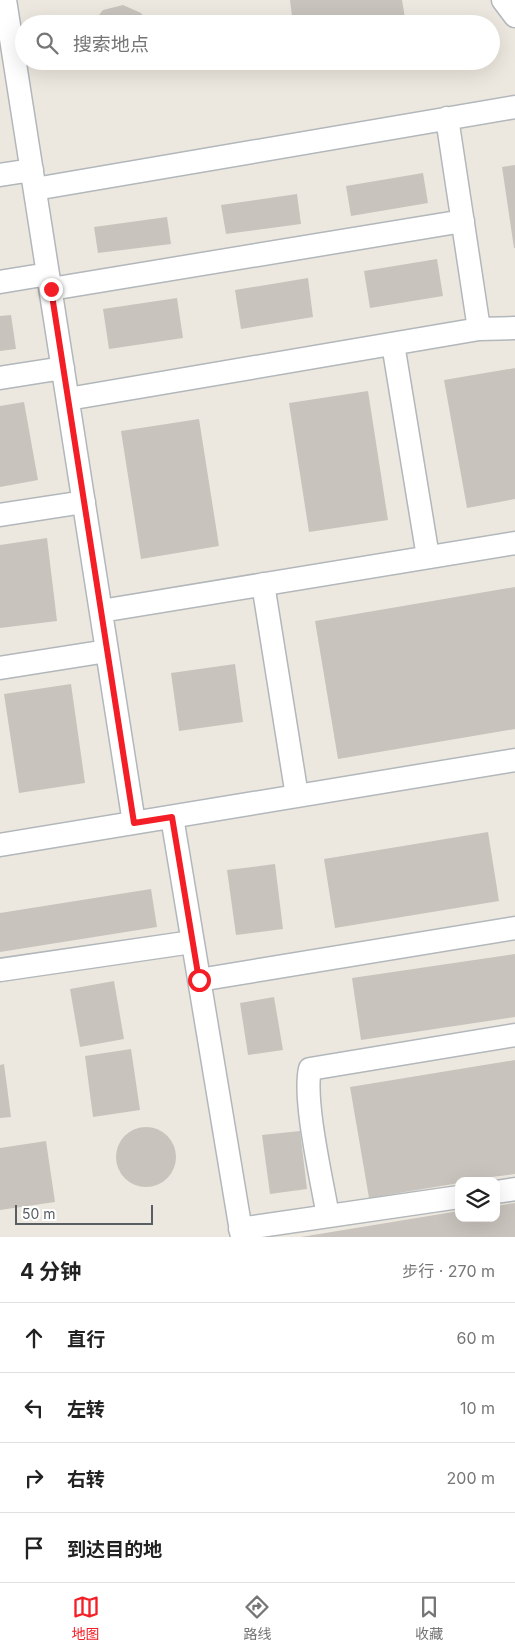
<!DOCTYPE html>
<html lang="zh">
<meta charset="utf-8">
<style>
body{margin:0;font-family:Inter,"Noto Sans SC",sans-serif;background:#f6f6f6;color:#222}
.controls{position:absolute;right:15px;bottom:15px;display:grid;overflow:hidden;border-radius:10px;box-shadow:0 5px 20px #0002}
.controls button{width:45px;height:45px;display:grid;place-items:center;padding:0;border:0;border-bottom:1px solid #e0e0e0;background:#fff;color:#222;font:25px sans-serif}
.scale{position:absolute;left:15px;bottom:12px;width:138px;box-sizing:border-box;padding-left:5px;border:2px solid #585e62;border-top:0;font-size:14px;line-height:18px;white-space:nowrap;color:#585e62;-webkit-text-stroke:4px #fff;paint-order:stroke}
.stop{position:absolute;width:15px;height:15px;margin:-11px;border:4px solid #f41e26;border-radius:50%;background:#fff}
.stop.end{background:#f41e26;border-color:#fff;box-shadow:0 1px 5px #0008}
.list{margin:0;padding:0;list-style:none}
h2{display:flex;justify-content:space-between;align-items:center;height:65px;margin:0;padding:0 20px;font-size:21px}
h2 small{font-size:16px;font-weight:400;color:#767676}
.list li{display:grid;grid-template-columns:32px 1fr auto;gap:15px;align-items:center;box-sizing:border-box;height:70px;padding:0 20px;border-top:1px solid #e0e0e0}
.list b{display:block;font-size:19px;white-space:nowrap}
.list em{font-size:16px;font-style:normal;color:#767676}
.icon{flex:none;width:28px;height:28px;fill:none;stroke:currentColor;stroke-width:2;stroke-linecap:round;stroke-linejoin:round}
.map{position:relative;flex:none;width:515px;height:1237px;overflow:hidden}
.search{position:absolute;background:#fff;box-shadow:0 5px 20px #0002;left:15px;right:15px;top:15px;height:55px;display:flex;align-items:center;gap:12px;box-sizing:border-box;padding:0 18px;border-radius:28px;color:#767676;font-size:19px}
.sheet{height:345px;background:#fff}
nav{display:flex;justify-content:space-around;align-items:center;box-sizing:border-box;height:70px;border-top:1px solid #e0e0e0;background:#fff;font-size:14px;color:#767676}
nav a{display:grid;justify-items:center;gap:2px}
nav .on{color:#f41e26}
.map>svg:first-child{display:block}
.building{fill:#c8c3bc}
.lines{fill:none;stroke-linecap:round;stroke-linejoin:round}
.minor-casing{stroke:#b2b7bb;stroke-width:25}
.minor{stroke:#fff;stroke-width:22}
.route{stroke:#f41e26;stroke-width:6}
</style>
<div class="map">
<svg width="515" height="1237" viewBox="0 0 515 1237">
<rect width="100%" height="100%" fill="#ede8df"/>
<!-- building -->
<path class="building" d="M290,0H402L406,24H293Z
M123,5L141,13L149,24H92L103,10Z
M99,61H142L132,67L121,69L110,67Z
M515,165V248H514L502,167Z
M423,173L428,203L351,216L346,186Z
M297,194L301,224L226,234L221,205Z
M167,217L171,244L98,253L94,227Z
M437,259L443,296L370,308L364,271Z
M308,278L313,317L241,329L235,290Z
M177,298L183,338L109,349L103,309Z
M11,315L16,349L0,351V316Z
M515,368V499L467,508L444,380Z
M368,391L388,520L309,532L289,403Z
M24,402L38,480L0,487V406Z
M199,419L219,546L141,559L121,431Z
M47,538L57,621L0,628V545Z
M515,587V729L338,759L315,621Z
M235,664L243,722L179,731L171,673Z
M71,684L85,783L19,793L4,694Z
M488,832L499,901L335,928L324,859Z
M275,864L283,929L236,935L227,870Z
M151,889L157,927L0,952V913Z
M515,954V1017L361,1040L352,978Z
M114,981L124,1039L80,1047L70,989Z
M274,997L283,1050L248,1055L240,1003Z
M131,1049L140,1110L93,1117L85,1056Z
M515,1060V1174L459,1181V1183L369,1198L350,1087Z
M4,1064L11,1117L0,1118V1065Z
M116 1157a30 30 0 1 1 60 0a30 30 0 1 1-60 0Z
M300,1131L307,1189L270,1194L262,1135Z
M46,1141L55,1202L0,1210V1148Z
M515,1203V1237H301L459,1211V1218H496V1206Z"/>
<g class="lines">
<defs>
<path id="minor" d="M5,0L134,823
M503,0L515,16
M447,118L479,329
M0,175L32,170
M35,189L515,107
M0,282L48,274
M51,289L463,221
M393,344L428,557
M0,378L63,368
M68,399L479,329L515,328
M0,515L84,502
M263,584L297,796
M101,611L515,543
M0,668L107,651
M172,817L242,1237
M0,845L515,760
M0,970L192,942
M199,980L515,928
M496,1192L515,1189
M328,1216C322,1181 303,1100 310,1069L515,1035
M240,1229L459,1197"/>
</defs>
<!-- minor casing -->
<use href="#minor" class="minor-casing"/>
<!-- minor -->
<use href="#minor" class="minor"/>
</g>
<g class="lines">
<!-- route -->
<path class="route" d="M51,289L134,823L172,817L199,980"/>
</g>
</svg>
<div class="controls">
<button><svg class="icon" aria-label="layers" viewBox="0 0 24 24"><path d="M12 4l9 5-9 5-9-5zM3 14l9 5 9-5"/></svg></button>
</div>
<div class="scale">50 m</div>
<div class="stop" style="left:199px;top:980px"></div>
<div class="stop end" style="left:51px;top:289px"></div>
<div class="search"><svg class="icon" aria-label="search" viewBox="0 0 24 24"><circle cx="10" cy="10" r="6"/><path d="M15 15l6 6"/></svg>搜索地点</div>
</div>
<section class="sheet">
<h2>4 分钟<small>步行 · 270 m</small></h2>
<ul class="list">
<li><svg class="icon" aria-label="ahead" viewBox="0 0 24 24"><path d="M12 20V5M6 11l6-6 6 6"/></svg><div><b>直行</b></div><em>60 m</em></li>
<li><svg class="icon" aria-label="left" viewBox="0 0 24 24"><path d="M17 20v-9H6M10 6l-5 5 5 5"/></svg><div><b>左转</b></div><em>10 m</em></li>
<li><svg class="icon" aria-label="right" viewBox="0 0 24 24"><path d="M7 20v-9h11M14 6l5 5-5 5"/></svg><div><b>右转</b></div><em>200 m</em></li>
<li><svg class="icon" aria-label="arrive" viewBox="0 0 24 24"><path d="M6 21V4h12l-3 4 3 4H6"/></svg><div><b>到达目的地</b></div></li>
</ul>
</section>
<nav>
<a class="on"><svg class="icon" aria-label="map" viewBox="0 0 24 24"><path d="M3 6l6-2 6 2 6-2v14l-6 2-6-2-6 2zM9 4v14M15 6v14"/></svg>地图</a>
<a><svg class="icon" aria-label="directions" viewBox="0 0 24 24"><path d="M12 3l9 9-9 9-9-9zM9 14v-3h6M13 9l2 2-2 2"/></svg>路线</a>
<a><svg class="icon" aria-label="saved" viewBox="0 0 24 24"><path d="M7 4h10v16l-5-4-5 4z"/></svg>收藏</a>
</nav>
